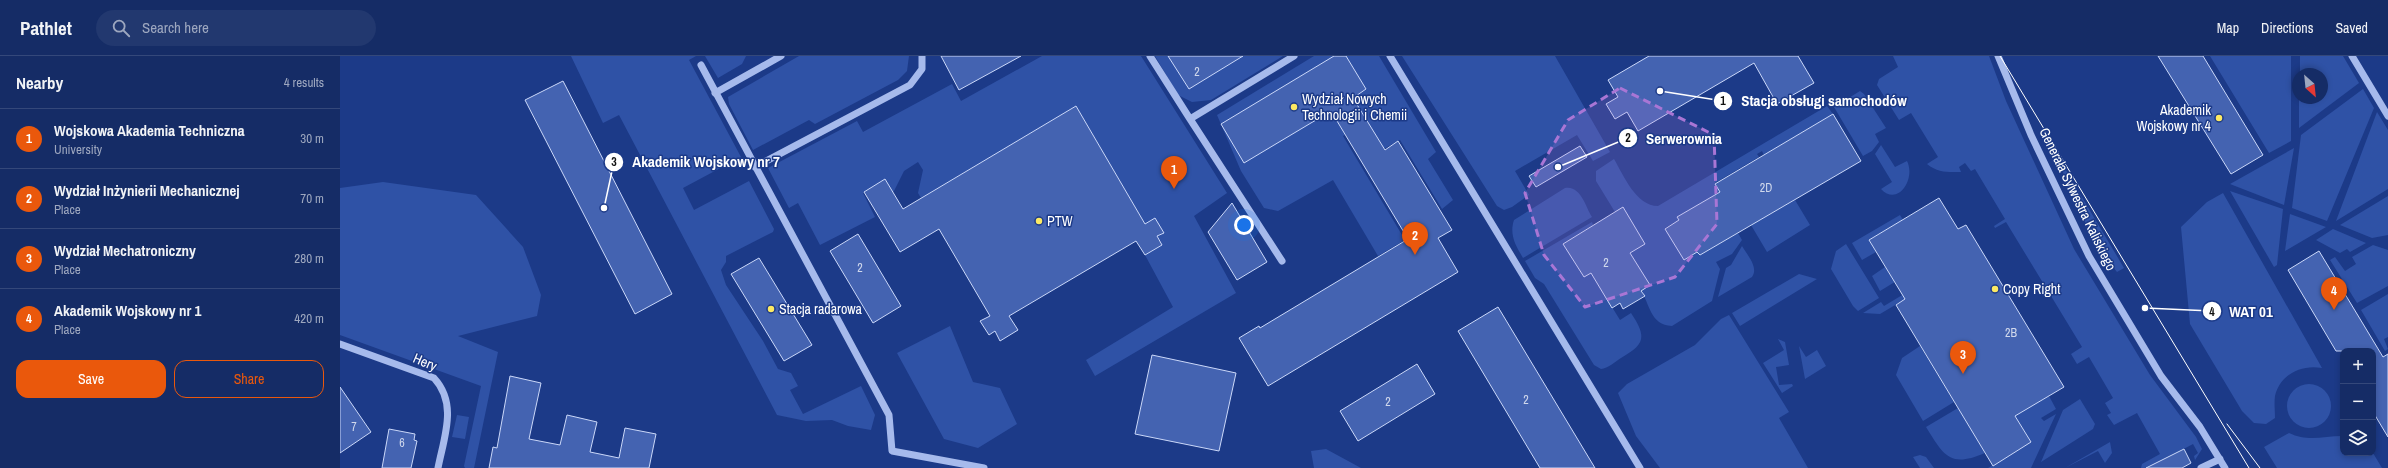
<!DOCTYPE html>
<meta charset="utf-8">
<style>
body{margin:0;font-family:"Archivo Narrow",sans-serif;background:#22386f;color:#f1f3f6}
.controls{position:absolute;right:12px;bottom:12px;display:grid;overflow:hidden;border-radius:8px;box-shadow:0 2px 6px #0003}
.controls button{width:36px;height:36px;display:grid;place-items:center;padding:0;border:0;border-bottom:1px solid #34487a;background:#152c66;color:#f1f3f6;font:20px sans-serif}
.compass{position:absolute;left:1952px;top:12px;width:36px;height:36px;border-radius:50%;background:#152c66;box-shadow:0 2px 6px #0003;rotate:153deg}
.you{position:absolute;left:904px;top:169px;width:14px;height:14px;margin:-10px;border:3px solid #fff;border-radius:50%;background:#1a73e8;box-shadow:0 0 0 6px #1a73e833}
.badge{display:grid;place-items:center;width:26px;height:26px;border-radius:50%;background:#ea580c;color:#fff;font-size:13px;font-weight:700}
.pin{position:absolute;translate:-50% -33px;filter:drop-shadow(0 1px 2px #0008)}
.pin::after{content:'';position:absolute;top:21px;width:14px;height:12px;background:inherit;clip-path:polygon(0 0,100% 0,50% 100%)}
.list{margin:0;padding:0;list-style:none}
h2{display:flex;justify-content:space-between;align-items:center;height:52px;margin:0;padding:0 16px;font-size:17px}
h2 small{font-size:13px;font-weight:400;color:#9da7bf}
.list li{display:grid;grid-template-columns:26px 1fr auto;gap:12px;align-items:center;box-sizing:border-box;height:60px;padding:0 16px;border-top:1px solid #34487a}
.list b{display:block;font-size:15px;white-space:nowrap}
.list p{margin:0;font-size:13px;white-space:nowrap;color:#9da7bf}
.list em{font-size:13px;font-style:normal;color:#9da7bf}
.actions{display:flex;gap:8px;padding:12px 16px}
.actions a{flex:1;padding:9px 0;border:1px solid #ea580c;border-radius:12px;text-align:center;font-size:14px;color:#ea580c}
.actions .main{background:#ea580c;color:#fff}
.icon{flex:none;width:22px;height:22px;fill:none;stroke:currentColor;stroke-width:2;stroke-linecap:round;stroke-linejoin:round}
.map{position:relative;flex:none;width:2048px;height:412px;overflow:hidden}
header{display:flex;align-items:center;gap:24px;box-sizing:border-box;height:56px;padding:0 20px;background:#152c66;border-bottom:1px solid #34487a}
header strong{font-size:19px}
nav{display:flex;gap:22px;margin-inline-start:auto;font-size:14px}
.search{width:280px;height:36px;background:#22386f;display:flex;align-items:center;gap:10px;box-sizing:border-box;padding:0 14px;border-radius:22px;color:#9da7bf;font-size:15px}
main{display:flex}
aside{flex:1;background:#152c66}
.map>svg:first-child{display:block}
.green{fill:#2f52a6}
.building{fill:#4463b1;stroke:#cbd8f9}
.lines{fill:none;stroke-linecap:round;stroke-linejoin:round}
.minor{stroke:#a6baec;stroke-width:7}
.tram{stroke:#fff;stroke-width:1}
.marked{fill:#a976d5;fill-opacity:0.2;stroke:#a976d5;stroke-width:3;stroke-dasharray:8 5;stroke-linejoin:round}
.poi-dot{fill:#fce963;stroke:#1c3a88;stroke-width:1.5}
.labels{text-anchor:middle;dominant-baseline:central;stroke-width:3;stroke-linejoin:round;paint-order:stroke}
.number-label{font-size:12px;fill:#d0d8ec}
.poi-label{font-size:14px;fill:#fff;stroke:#1c3a88;text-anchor:start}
.street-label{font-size:14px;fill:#fff;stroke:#1c3a88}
.leader{fill:none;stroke:#fff;stroke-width:1.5}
.callout-dot{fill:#fff;stroke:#1c3a88;stroke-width:1.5}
.mark-label{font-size:12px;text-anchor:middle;font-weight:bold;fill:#111}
.callout-label{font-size:15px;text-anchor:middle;font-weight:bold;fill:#fff;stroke:#1c3a88;stroke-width:3;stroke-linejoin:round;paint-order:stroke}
</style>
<header>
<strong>Pathlet</strong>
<div class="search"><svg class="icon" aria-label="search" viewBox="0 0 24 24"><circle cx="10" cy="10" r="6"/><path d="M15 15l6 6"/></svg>Search here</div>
<nav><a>Map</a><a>Directions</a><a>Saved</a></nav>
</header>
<main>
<aside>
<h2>Nearby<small>4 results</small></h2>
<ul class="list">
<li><span class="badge">1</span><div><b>Wojskowa Akademia Techniczna</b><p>University</p></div><em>30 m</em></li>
<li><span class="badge">2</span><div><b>Wydział Inżynierii Mechanicznej</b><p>Place</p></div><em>70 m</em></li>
<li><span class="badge">3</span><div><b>Wydział Mechatroniczny</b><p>Place</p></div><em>280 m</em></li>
<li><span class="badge">4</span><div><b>Akademik Wojskowy nr 1</b><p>Place</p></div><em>420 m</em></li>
</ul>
<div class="actions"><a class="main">Save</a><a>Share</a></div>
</aside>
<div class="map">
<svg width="2048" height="412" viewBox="0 0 2048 412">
<rect width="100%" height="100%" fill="#1c3a88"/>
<!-- green -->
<path class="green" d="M231,0H356L349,4L401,101L343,132L354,154L409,125L434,173L433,176L386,200V206L381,214L386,229L423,285L438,313L451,317L458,330L450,334L463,358L521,330L535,359L531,374L508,370L492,364L466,365L437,359L279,59L263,67Z
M365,0H406L402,8L378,22Z
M459,0H569L567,15L558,24L475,68L469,64L413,94L389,48L388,41Z
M702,0H801L887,137L854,160L896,237L755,320L746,304L833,251L805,199L822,189L817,180L823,177L805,168L736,50L581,142L578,137L583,114L578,106L564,115L553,137L545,124L523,137L535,161L480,189L458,147L449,152L428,112L517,65L523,76L612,28L621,45Z
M815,0H943L871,44L852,46L838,39Z
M974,0H1039L1096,96L1088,103L1113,144L1102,153L1060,84L1042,94L1024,66L1003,80L1065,184L1038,200L993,124L938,155L924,152L901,115L877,59Z
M1062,0H1215L1270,96L1253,105L1237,79L1175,115L1189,139L1172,151L1164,154L1157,150Z
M1553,0H1649L1666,45L1734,193L1810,319L1856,381L1862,393L1855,404L1854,400L1858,397L1853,388L1817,407L1820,412H1801L1802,408L1820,398L1797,357L1774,369L1767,359L1771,357L1765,347L1773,342L1749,301L1737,308L1731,298L1742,291L1666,166L1655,172L1654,170L1665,163L1635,113L1631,115L1625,107L1619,111L1621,116C1607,116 1598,117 1587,108L1598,101L1571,57L1559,64L1537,29L1539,23L1558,11Z
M1870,0H1951V85L1929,97Z
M1960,0H2003L2019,27L1959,72V42H1982V18H1960Z
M2023,33L2034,52L1987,165L1952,152L1961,79Z
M1520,35L1524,38L1546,72L1535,78L1539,86L1532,95L1523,100L1494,51Z
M1487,50L1493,58L1424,99L1422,95L1417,98L1419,101L1375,127L1380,136L1337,161L1339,164L1325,172L1344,204L1357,196L1360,199L1398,177L1402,184L1392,198L1376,206L1380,213L1372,245L1332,270C1310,269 1310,248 1301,235L1309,229L1290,197L1305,188L1283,152L1275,156L1256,125V115L1274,103C1284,120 1296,150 1318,150Z
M2037,56L2048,74V133L1996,165Z
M1541,89L1555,111L1567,105C1576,123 1558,151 1541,133L1552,126L1535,98Z
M1711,89L1784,212L1777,216L1754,187Z
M1954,92L1944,149L1890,128Z
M43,126L136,139L183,191L201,239L197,260L118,280L158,296L134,412H125L124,410L141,330L0,279V132Z
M1225,132C1241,129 1246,152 1252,161L1183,202C1176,190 1169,179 1174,164Z
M1890,135L1943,153L1937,209L1934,211Z
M1883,137L1982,312C1962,308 1940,318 1935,340C1934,347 1935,355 1935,362L1926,368L1914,367L1902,355L1850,268L1841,171L1867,146Z
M2048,140V179L2032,182L2000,169Z
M1455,144L1470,169L1427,196L1411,169Z
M1950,158L1986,171L1945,195Z
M1560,159L1563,164L1529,184L1536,196L1522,204L1512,187Z
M1252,166L1253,169L1223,188L1244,221L1251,217L1280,264L1291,257C1307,281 1305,288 1281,302C1275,306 1268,312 1261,313L1254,309L1204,228L1195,222L1185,205Z
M1993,173L2026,187L2010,196L2007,193L2000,197L1976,184Z
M1506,188L1539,242L1518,255L1513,250L1491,213L1496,195Z
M2033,189L2048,194V230L2017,247L1990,204L1995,201L2005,215L2016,208L2012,201Z
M1402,190C1407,199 1419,211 1412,221L1378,241L1386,212L1391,209Z
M1601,195L1694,349L1709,340L1716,353L1701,362L1704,365L1716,358L1691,412H1648L1691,386L1607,247L1594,202L1540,235L1532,220L1545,211L1553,224Z
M1459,218L1477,223L1400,270L1392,257Z
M1594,220V226L1540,258L1523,257L1541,246L1544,250Z
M2048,238V281L2044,283L2048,293L2045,295L2021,254Z
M1389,259L1449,356L1439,362L1468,412H1320L1296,380L1278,337L1287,328L1355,289L1381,263Z
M610,270L633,326L660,332L677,368L638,392L604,383L557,297Z
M1438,283L1445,286L1449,309L1436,311L1439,329L1452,328L1453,330L1442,337L1423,307L1444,294Z
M1459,290L1466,301L1477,294L1486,310L1465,323Z
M1580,290L1614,346L1583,365L1556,319L1562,302Z
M1947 350a22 22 0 1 1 44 0a22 22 0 1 1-44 0Z
M1740,343L1755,368L1753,373L1701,406L1723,354Z
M1618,352L1645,397C1610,412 1604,400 1586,371Z
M117,359L129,361L125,383L112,381Z
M1949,377C1968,386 1983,380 2003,380V397H2033L2042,412H1937L1924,391Z
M1770,386L1772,397L1765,407L1758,395L1725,412Z
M986,393L1021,412H974L971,395Z
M1580,399L1586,401L1594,412H1580L1573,401Z"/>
<!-- building -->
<path class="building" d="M601,0H681L619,34Z
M828,0H903L849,33Z
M994,0H1006L1026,33L1013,42L1045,94L1058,85L1112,174L1098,182L1118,216L928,330L899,282L919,270L920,272L1068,183L991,55L904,107L881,68Z
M1309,0H1458L1474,27L1437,48L1414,7L1298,75L1287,56L1275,63L1266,48L1278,41L1268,24Z
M1818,0H1863L1923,99L1891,118Z
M223,25L332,238L295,258L185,44Z
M736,50L805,168L815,162L824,177L817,180L822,189L805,199L796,185L669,260L678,274L660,285L655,275L649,279L640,265L650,260L599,173L560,196L524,136L545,123L563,153Z
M1493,58L1521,105L1360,199L1357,196L1344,204L1325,173L1339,164L1337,161L1380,136L1375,128Z
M1240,90L1247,101L1196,131L1189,120Z
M1599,142L1618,173L1626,169L1724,331L1675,360L1691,386L1653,410L1556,249L1565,243L1529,184Z
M892,147L927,206L897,224L868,176Z
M1283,151L1305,188L1290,197L1310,229L1301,235L1305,240L1283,253L1280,247L1272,252L1251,217L1244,221L1223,188Z
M518,178L561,250L533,267L490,195Z
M1979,195L2043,301L2048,298V381L2033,356V295H1996L1948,214Z
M419,202L472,289L444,305L391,218Z
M1158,251L1255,412H1200L1118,275Z
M812,299L896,317L879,395L795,378Z
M1077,308L1095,338L1018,385L1000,355Z
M170,320L201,327L189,383L220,389L227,359L257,366L250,396L279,402L285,372L316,378L309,412H149L153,391L157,392Z
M0,331L31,376L0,397Z
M49,373L75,378L74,384L77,385L71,412H42Z
M1844,393L1851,407L1842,412H1806Z"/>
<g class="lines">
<!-- minor -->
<path class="minor" d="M810,0L850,63
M1050,0L1300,412
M1658,0L1691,79L1749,200L1821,320L1860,371L1885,412
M2012,0L2048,60
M361,9L549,359L552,395L644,412
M375,37L441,0
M415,111L570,29L582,13V0
M942,205L850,63L954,0
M0,288L94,322C118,348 104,381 98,412
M1861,412L1880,403"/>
<!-- tram -->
<path class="tram" d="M1660,0L1909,412
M1887,368L1920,412"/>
</g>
<!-- marked area -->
<path class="marked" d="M1280,32L1374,79L1377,168L1335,221L1245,251L1204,199L1185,137L1228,64Z"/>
<!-- markers -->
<g class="poi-dot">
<circle cx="954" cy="51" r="4"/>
<circle cx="1879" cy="62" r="4"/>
<circle cx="699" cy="165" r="4"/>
<circle cx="1655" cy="233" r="4"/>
<circle cx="431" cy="253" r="4"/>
</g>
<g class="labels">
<!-- number labels -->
<g class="number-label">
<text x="857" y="16">2</text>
<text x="1426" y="132">2D</text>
<text x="1266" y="207">2</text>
<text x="520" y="212">2</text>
<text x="1671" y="277">2B</text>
<text x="1186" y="344">2</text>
<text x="1048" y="346">2</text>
<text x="14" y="371">7</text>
<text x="62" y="387">6</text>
</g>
<!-- poi labels -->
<g class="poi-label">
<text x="962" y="43">Wydział Nowych<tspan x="962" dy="16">Technologii i Chemii</tspan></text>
<text x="1871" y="54" text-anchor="end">Akademik<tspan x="1871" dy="16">Wojskowy nr 4</tspan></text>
<text x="707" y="165">PTW</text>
<text x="1663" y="233">Copy Right</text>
<text x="439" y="253">Stacja radarowa</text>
</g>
<!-- street labels -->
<g class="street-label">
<text transform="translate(1738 143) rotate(64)">Generała Sylwestra Kaliskiego</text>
<text transform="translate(85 306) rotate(23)">Hery</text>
</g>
</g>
<!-- callouts -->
<path class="leader" d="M1320 35L1383 45M1218 111L1288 82M264 152L274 106M1805 252L1872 255"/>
<g class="callout-dot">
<circle cx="1320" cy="35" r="4"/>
<circle cx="1218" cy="111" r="4"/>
<circle cx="264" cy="152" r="4"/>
<circle cx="1805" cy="252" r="4"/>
<circle cx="1383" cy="45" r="10"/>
<circle cx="1288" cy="82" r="10"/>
<circle cx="274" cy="106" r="10"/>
<circle cx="1872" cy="255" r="10"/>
</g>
<g class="mark-label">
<text x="1383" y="49">1</text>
<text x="1288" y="86">2</text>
<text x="274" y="110">3</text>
<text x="1872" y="260">4</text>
</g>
<g class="callout-label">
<text x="1484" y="50">Stacja obsługi samochodów</text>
<text x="1344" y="88">Serwerownia</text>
<text x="366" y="111">Akademik Wojskowy nr 7</text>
<text x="1911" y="261">WAT 01</text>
</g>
</svg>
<div class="controls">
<button>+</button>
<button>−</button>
<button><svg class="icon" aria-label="layers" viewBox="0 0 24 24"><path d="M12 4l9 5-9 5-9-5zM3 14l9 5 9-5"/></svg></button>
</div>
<svg class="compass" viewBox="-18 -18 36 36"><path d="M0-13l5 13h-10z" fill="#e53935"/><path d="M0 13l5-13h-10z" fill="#9da7bf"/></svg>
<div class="you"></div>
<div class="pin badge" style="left:834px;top:133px">1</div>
<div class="pin badge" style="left:1075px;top:199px">2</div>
<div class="pin badge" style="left:1623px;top:318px">3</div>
<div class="pin badge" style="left:1994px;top:254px">4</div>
</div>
</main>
